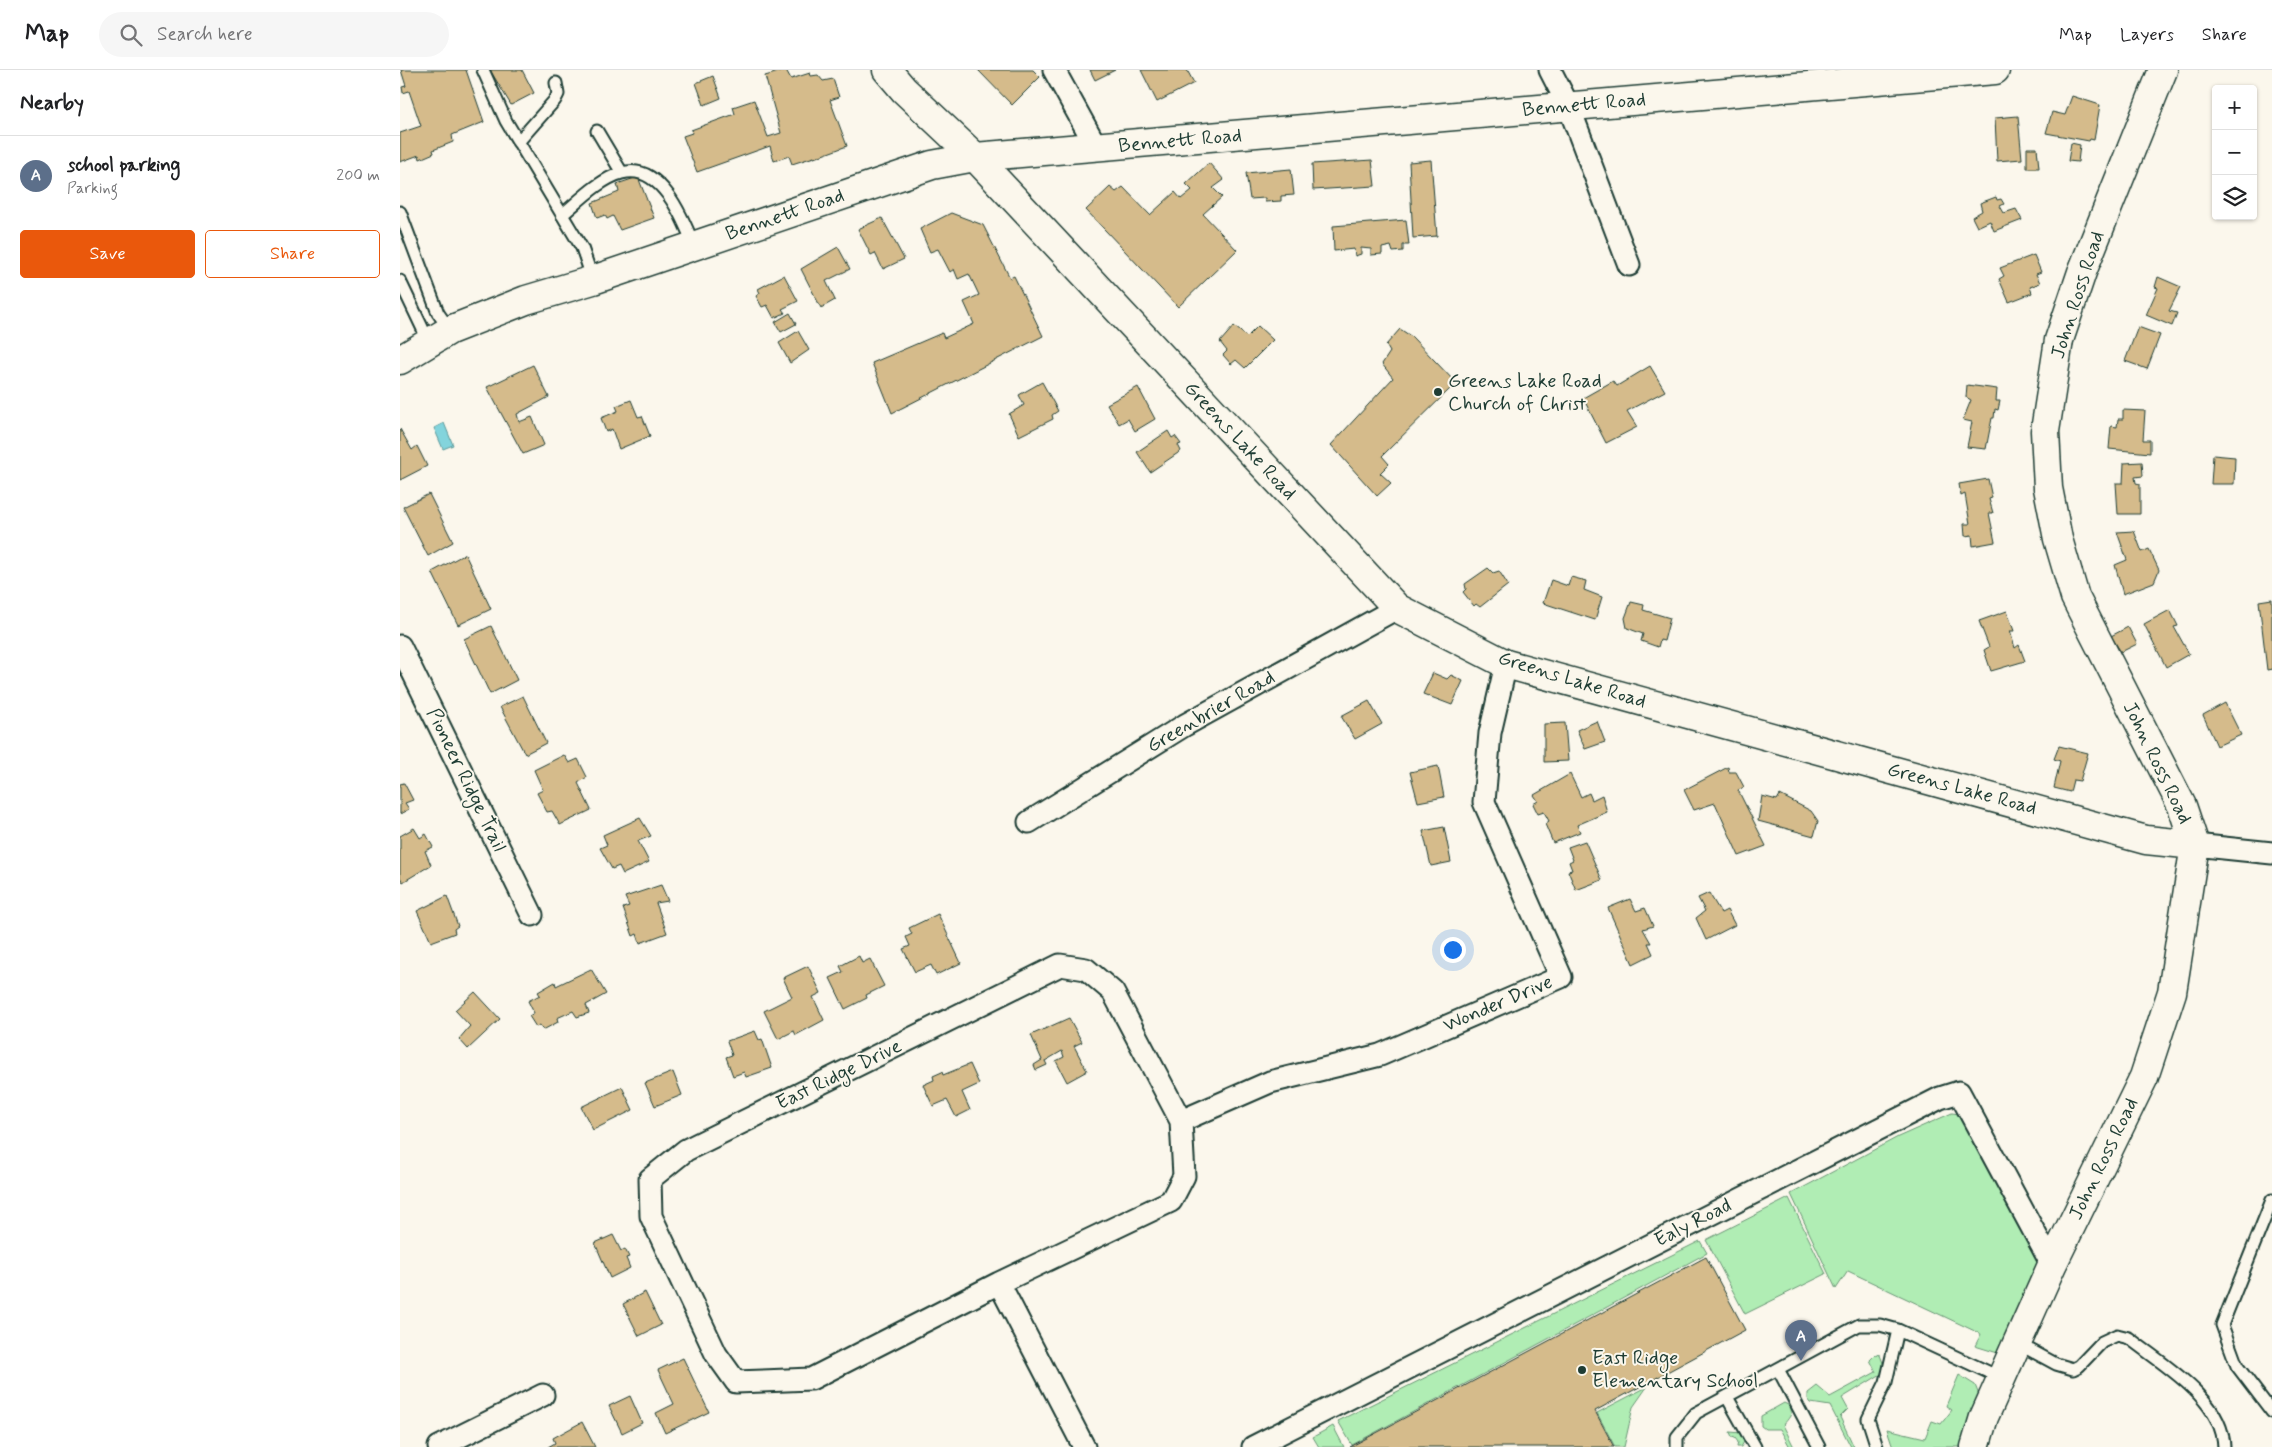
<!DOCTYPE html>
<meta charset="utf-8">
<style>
body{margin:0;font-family:Mynerve,sans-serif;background:#f6f6f6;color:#202124}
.controls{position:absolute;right:15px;top:15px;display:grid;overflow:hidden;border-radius:5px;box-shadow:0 1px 4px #0004}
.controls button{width:45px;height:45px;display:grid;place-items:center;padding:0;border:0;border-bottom:1px solid #e0e0e0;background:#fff;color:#202124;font:25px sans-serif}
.you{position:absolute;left:1052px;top:879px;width:18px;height:18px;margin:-12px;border:4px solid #fff;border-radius:50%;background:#1a73e8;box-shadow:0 0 0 8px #1a73e833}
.badge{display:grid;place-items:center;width:32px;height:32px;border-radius:50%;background:#ea580c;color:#fff;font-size:16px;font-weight:700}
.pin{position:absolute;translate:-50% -41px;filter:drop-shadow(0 1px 2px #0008)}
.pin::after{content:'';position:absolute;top:26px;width:18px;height:15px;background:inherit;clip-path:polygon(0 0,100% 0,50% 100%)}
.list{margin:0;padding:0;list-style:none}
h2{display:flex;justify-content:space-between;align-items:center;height:65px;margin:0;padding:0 20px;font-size:21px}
h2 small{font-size:16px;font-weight:400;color:#757577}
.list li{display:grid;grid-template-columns:32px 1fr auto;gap:15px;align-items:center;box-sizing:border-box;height:80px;padding:0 20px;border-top:1px solid #e0e0e0}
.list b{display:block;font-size:19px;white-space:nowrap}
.list p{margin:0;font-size:16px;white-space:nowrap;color:#757577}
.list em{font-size:16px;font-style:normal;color:#757577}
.actions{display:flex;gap:10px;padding:15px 20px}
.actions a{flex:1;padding:11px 0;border:1px solid #ea580c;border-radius:5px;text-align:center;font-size:18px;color:#ea580c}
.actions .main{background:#ea580c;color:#fff}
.icon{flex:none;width:28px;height:28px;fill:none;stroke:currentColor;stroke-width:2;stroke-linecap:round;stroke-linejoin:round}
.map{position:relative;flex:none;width:1872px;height:1377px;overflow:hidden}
header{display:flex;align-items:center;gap:30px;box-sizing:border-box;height:70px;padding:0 25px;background:#fff;border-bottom:1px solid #e0e0e0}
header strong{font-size:24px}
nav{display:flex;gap:28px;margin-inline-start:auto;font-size:18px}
.search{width:350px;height:45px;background:#f6f6f6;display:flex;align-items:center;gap:12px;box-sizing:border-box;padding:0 18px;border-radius:28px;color:#757577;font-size:19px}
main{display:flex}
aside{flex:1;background:#fff}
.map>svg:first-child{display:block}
.green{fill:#b0edb4;stroke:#689574}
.water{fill:#83d4dc;stroke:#5b9899}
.building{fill:#d5bb8b;stroke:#1f3d34}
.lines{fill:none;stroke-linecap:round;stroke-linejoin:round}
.lane-casing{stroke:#1f3d34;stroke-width:15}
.street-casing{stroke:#1f3d34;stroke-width:25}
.secondary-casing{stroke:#1f3d34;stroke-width:31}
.lane{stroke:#fbf7ec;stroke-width:11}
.street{stroke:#fbf7ec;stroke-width:21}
.secondary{stroke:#fbf7ec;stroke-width:28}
.poi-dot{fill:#1f3d34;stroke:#fbf7ec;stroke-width:2}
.labels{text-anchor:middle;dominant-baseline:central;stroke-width:4;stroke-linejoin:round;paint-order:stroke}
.street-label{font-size:20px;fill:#1f3d34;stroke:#fbf7ec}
.poi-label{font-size:20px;fill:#1f3d34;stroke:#fbf7ec;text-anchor:start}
</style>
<header>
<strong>Map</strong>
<div class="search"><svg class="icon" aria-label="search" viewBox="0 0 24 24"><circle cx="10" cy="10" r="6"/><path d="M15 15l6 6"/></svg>Search here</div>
<nav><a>Map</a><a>Layers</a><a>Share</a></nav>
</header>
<main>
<aside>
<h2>Nearby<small></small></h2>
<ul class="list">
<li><span class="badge" style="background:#5c6f8a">A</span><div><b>school parking</b><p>Parking</p></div><em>200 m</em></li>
</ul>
<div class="actions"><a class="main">Save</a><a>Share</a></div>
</aside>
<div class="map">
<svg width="1872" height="1377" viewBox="0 0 1872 1377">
<rect width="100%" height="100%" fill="#fbf7ec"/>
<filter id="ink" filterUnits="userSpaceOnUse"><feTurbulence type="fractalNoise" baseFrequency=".02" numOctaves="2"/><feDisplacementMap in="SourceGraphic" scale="10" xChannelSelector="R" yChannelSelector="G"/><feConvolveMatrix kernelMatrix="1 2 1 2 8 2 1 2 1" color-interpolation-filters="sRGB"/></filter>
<g filter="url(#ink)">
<!-- green -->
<path class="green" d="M1552,1043L1559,1044L1644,1193L1601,1284L1575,1276L1581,1264L1448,1201L1436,1219L1391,1124L1498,1067Z
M1389,1128L1426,1204L1345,1244L1306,1170Z
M1300,1171L1307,1183L952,1375L938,1351Z
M1476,1284L1480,1285L1486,1301L1442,1328L1448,1339L1440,1347L1454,1377H1451L1430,1336L1411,1333L1408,1329V1323L1417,1316L1430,1327L1476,1302L1470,1290Z
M1559,1305L1575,1315L1581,1330L1564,1377H1493L1487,1359L1525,1368L1532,1351L1541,1354L1552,1340L1546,1336Z
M1247,1317L1233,1337L1224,1377H1215L1197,1343Z
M1384,1333L1390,1336C1394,1344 1388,1349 1383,1355L1394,1377H1390L1380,1359H1365L1361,1356V1346Z
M933,1356L944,1377H919L913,1367Z
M1330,1362L1342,1363L1345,1370L1341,1377H1337L1338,1372L1335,1368L1332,1367Z"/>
<!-- water -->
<path class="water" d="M44,353L53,375L43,379L34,358Z"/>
<!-- building -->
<path class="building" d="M1,0H66L84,52L52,65L53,72L33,80L34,83L20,89L19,85L0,92V63L21,56L9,21L3,23L2,17L6,16Z
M90,0H122L134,23L111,35Z
M386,0L391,9L410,3L411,6L418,5L423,11L433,9L439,27L430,30L447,76L414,88V87L392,94L389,86L374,91L370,76L297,102L283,66L292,63L291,60L335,44L333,37L354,30L368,67L381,63L365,6Z
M578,0H633L640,7L612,35Z
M690,0H715L695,10Z
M741,0H787L794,13L757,32Z
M313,6L321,28L304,35L296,13Z
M1672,26L1700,35L1694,70L1690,69L1689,71L1646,63L1652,42L1665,45Z
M1618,46L1622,89L1597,91L1595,48Z
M1671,73L1680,75L1678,92L1668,91Z
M1627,78H1637L1639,98H1627Z
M972,90L975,116L913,120L912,94Z
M1031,90L1037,166L1013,168L1009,92Z
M809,93L824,110L813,118L822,127L803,144L837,180L778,237L686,140L710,117L716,122L723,117L750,145L775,122L781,129L792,120L786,114Z
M891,99L894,125L881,126V131L865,132V128L850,129L846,103Z
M238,107L254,148L220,160L213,146L207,149L205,145L197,148L192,133L219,122L217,114Z
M1596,127L1597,130L1601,129L1604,134L1600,136L1604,143L1616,139L1622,150L1594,161L1590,151L1577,157L1572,147L1582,141L1580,133Z
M551,143L583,155L610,208L614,206L643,266L492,343L472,293L542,263L544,268L574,254L564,232L579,225L569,204L558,209L554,199L550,202L538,179L530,182L520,159Z
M482,148L504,189L483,199L475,183L471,185L458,159Z
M1006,150L1009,175H1003V181L993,182L991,176L982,178V184L971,185V179L961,178V184L955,186L954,179L934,181L933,156Z
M438,177L450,199L426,211L435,230L421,238L401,199Z
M1634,185L1641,202L1636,204L1640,213L1630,217L1632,223L1609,232L1599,209L1604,206L1600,198Z
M384,205L398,231L382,239L385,243L374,248L367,235L362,237L356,226L360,223L358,219Z
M1758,207L1781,217L1769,241L1777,243L1772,256L1746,245L1758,218L1755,217Z
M390,243L396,254L381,262L375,252Z
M834,256L847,267L858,256L873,270L845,298L836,290L831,294L823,285L827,281L820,272Z
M1738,257L1760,265L1747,299L1725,291Z
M1000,259L1012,267L1056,313L982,386L989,394L980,403L991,413L977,426L931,375L993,308L982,294L990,282L986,275Z
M398,261L409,280L390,293L379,273Z
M133,295L149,327L117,344L119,352L132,347L144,375L123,384L87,317Z
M1250,296L1265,321L1227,341L1237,357L1206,373L1183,328L1213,311L1217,316Z
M642,312L658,341L652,345L653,349L619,366L609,344L624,335L619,325Z
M1567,315L1597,319L1596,331H1600L1598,340L1595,339L1594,348H1592L1586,379L1567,377L1572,352L1563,350L1571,330L1566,327Z
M738,317L755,349L735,361L728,349L719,354L707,334Z
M231,330L238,347L242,346L250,366L219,379L212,359L206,362L201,348L218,341L216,336Z
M1723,340L1745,341L1743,370H1750V383L1709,379L1711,356L1717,357L1718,349H1723Z
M0,359L12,380L17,376L27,396L0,410Z
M768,361L772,368L775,366L781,374L778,375L781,381L750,402L737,382Z
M1813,385L1835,387L1834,414H1811Z
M1742,392L1743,406L1735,407L1736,413L1740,414V444H1718L1716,413H1723L1724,393Z
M1588,409L1592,428L1589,429L1593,443H1589L1595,472L1573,476L1572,465L1565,466L1564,454H1570L1565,424L1561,426L1559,414Z
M29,424L53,472L28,486L3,437Z
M1734,461L1742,482L1749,479L1759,500L1754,512L1723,524L1715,495L1727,490L1717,462Z
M65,484L91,539L58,555L32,502Z
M1088,498L1093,503L1099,501L1108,515L1080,537L1076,534L1074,536L1063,522L1066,519L1065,514Z
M1171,507L1186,511L1184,520L1202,527L1195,550L1143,533L1151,510L1168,516Z
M1872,529V599L1867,600L1859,531Z
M1231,532L1244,535L1243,540L1270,548L1264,571L1260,570L1258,577L1241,571L1243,564L1227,558L1225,548Z
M1770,540L1778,556L1774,557L1789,584L1766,597L1744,554Z
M1607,541L1614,561H1610L1615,578L1619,575L1625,591L1591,601L1584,580L1589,577L1579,551Z
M91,556L117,610L90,624L64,569Z
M1728,557L1737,574L1721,582L1711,566Z
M1033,603L1047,609L1051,605L1063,611L1052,635L1023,624Z
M123,626L146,673L125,684L100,637Z
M969,631L982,654L955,669L941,646Z
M1825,633L1841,665L1817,676L1803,645Z
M1197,651L1205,672L1185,679L1177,660Z
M1165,653L1168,691L1144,692V654Z
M1659,676L1688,683L1680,711L1673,710L1670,722L1654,718L1660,691L1654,689Z
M164,685L169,693L178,689L187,707L178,713L191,740L160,755L152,741L147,742L137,723L143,720L134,700Z
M1038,696L1044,727L1018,732L1010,702Z
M1328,697L1329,702H1336L1344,717L1338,720L1366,776L1339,786L1315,733L1294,740L1284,720Z
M1170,704L1181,727L1189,723L1192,730L1202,725L1207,742L1177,755L1180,762L1153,773L1145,754L1149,751L1144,742L1138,744L1133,734L1138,731L1134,725Z
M4,713L13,730L5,733L9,739L0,744V714Z
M1380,725L1411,741L1418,751L1414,766L1358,751L1362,726L1377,730Z
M240,748L251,766L238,771L249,792L223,804L219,796L212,799L200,778L207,775L203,765Z
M1044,757L1051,792L1031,796L1023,761Z
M14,758L20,768L26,764L33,777L25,781L31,795L3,812L0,807V766Z
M1185,771L1202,810L1176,820L1168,801L1172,800L1169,792L1173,790L1168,777Z
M261,815L268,831L256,833L267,863L240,873L237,864L233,866L223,838L229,836L225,827Z
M1309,823L1321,843L1327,840L1335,855L1306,870L1296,848L1305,841L1298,828Z
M47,826L58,856L54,859L55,863L31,872L17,841Z
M1230,829L1236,841L1245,838L1253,856L1243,859L1251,873H1248L1253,884L1233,894L1208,838Z
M538,844L561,893L536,905L531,895L515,902L503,879L510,876L506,867L512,864L509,858Z
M459,886L462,893L470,889L484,916L466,925L467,928L445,939L430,908L443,902L440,896Z
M408,896L421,923L413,927L424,950L396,965L394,961L378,969L364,941L392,927L383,908Z
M191,899L206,924L186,935L189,943L177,947L173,941L157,948L158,952L143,960L140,955L136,957L129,946L134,943L128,931L140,925L138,922L155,912L156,916Z
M75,922L100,949L68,979L59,969L70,956L55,940Z
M669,948L682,972L674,976L687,1001L667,1012L656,991L664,987L662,981L645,991L647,995L636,1000L634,995L642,990L631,965Z
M355,961L359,970L362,969L372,998L346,1007L344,1002L333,1006L326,987L332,985L327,971Z
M570,994L579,1014L562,1022L570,1040L556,1047L547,1030L533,1036L523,1015L534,1010L533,1006L542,1002L543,1005Z
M273,1002L282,1025L255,1036L245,1013Z
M222,1017L233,1040L193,1060L181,1037Z
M213,1165L221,1181L225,1179L229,1187L226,1188L230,1198L210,1208L195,1173Z
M1306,1187L1345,1260L1195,1341L1214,1377H950Z
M245,1222L261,1255L239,1266L223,1234Z
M283,1288L309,1342L265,1363L256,1343L274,1334L258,1300Z
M230,1326L242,1353L222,1363L209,1336Z
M182,1352L195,1377H148L155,1373L153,1368Z"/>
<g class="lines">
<defs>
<path id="lane" d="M83,0L106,51L182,178L193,210
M197,61L222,103
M118,72L155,30L158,24L156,13
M0,142L38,243L50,260
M162,145C180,130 200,109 222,103C260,92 283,148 294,176
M0,211L29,272
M1872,1130L1822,1255L1837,1296L1872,1342
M1617,1273L1656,1294L1673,1299L1679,1296L1702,1272L1717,1265L1729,1268C1763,1295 1823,1329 1824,1377
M1378,1299L1419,1377
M1327,1327L1355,1377
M1277,1377V1367L1296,1343L1459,1255H1480L1498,1260L1601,1308
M1477,1377L1468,1349L1486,1312L1498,1260"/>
<path id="street" d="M654,0L697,78
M1150,0L1169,37L1229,195
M0,576L132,845
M629,752L785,655L997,538
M1795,775L1872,783
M660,895L686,899L713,922L781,1051L784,1106L771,1131L599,1213L411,1309L336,1312L316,1284L251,1146L250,1109L286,1080Z
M781,1051L870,1012L980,985L1161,907L1084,732L1090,663L1106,594
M599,1213L684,1377
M39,1377L143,1325
M853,1377L1540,1028L1559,1022L1652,1195"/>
<path id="secondary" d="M487,0L504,20L575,87L997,538L1106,594L1746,770L1795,775
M0,290L50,260L126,230L193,210L532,95L575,87L1595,0
M1575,1377L1584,1347L1652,1195L1744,1007L1772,922L1795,775L1782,736L1675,527L1658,469L1648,418L1645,361L1659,270L1682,202L1763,0"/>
</defs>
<!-- lane casing -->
<use href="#lane" class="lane-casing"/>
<!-- street casing -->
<use href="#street" class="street-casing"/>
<!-- secondary casing -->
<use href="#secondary" class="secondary-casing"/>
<!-- lane -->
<use href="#lane" class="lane"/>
<!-- street -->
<use href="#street" class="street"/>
<!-- secondary -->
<use href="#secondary" class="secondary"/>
</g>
</g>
<!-- markers -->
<g class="poi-dot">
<circle cx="1038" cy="322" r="5"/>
<circle cx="1182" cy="1300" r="5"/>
</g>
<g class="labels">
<!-- street labels -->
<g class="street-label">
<text transform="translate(1184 35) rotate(-5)">Bennett Road</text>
<text transform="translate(780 71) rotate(-5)">Bennett Road</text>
<text transform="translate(385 145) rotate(-19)">Bennett Road</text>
<text transform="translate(1678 225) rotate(-72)">John Ross Road</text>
<text transform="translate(840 371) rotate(47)">Greens Lake Road</text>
<text transform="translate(1172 610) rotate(17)">Greens Lake Road</text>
<text transform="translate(811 642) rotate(-30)">Greenbrier Road</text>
<text transform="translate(1757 693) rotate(64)">John Ross Road</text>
<text transform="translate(66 710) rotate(64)">Pioneer Ridge Trail</text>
<text transform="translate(1562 719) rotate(15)">Greens Lake Road</text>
<text transform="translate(1098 934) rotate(-23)">Wonder Drive</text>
<text transform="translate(439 1005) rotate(-26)">East Ridge Drive</text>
<text transform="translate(1704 1089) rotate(-64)">John Ross Road</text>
<text transform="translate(1293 1153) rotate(-27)">Ealy Road</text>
</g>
<!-- poi labels -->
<g class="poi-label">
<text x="1048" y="311">Greens Lake Road<tspan x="1048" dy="23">Church of Christ</tspan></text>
<text x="1192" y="1288">East Ridge<tspan x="1192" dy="23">Elementary School</tspan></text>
</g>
</g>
</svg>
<div class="controls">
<button>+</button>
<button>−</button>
<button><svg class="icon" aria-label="layers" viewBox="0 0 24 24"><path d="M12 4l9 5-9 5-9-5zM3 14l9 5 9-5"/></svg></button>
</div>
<div class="you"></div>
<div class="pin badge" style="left:1401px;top:1291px;background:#5c6f8a">A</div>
</div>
</main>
